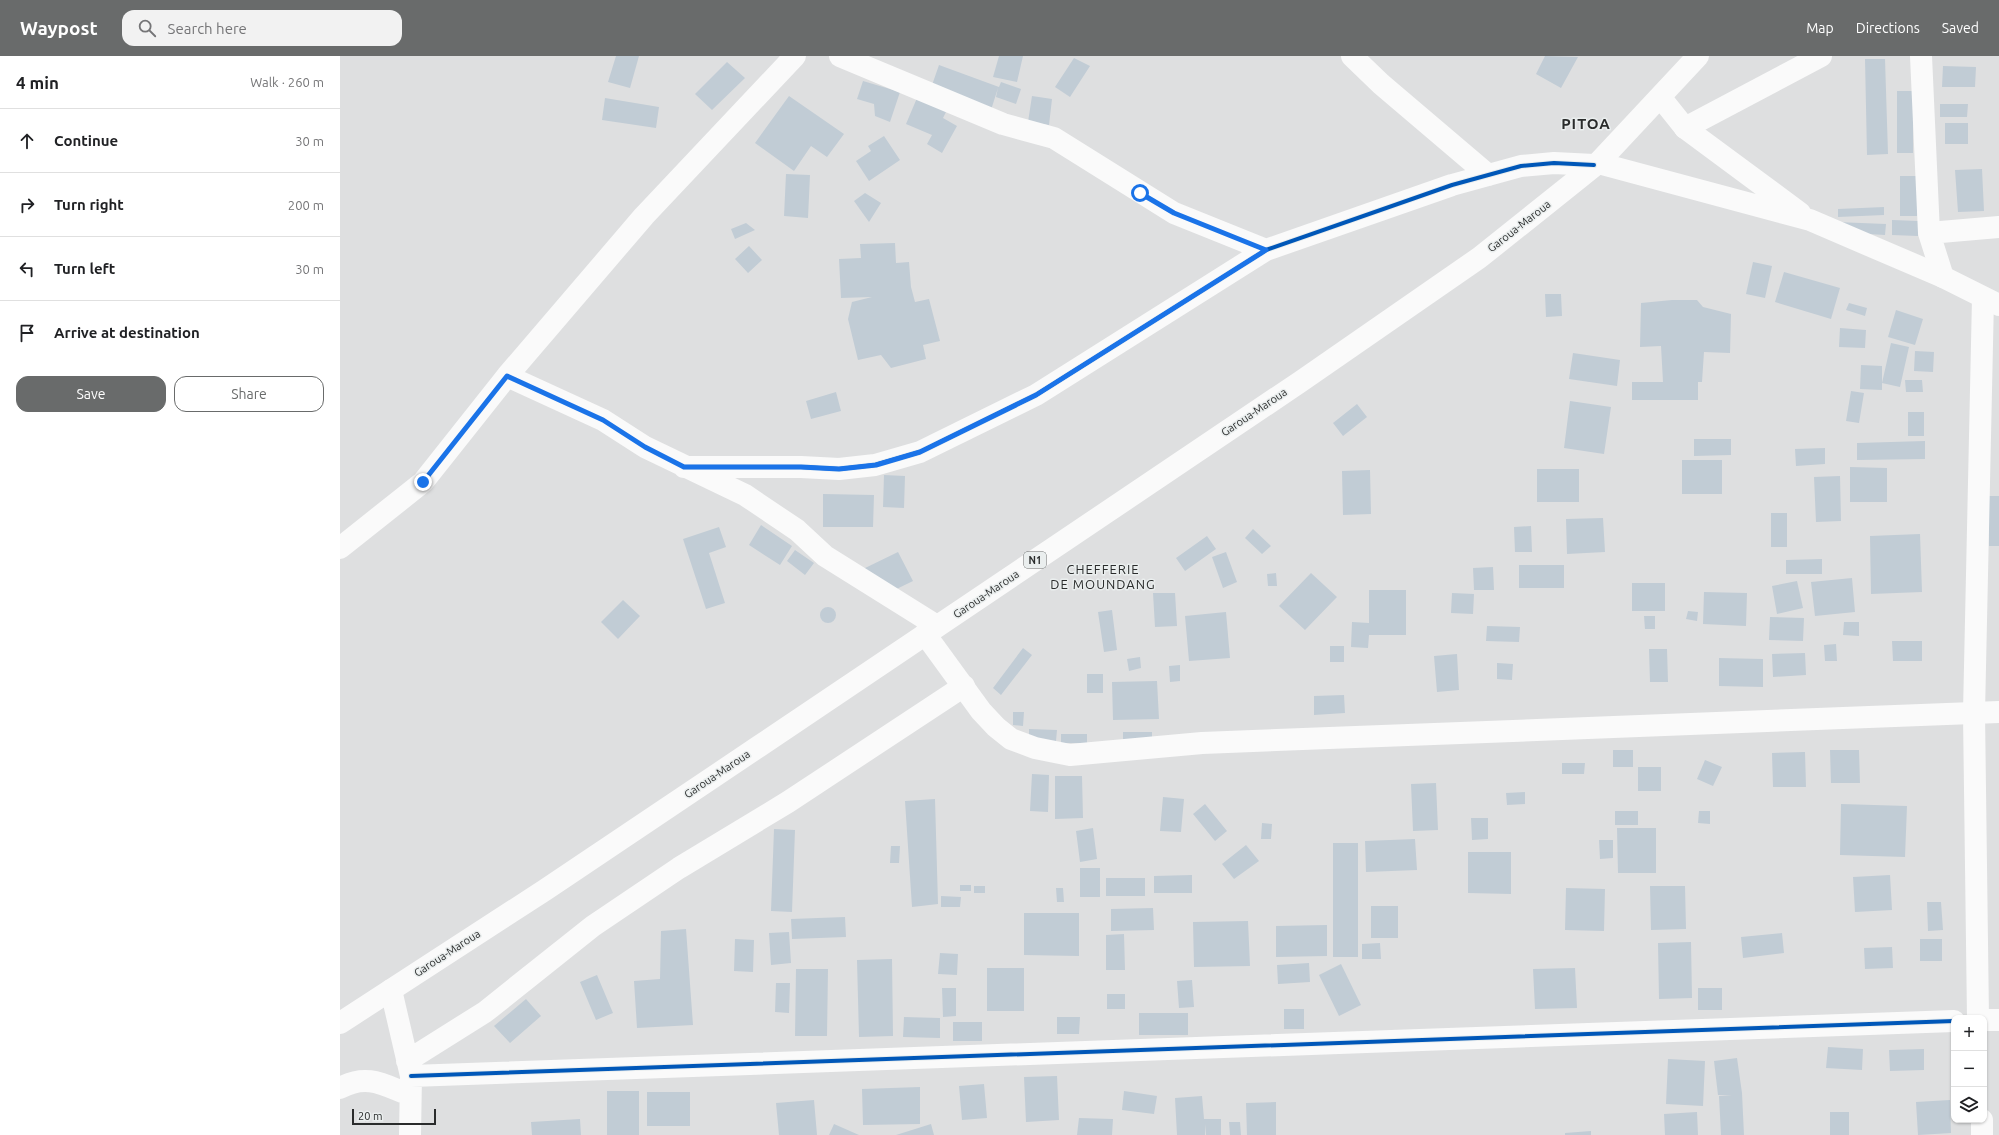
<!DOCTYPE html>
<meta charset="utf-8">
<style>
body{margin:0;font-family:Ubuntu,sans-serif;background:#f2f2f2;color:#202124}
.controls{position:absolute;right:12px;bottom:12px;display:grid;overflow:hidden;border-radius:8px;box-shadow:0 1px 3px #0004}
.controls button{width:36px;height:36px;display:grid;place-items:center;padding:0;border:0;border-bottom:1px solid #e0e0e0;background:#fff;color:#202124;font:20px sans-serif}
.scale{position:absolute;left:12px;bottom:10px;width:84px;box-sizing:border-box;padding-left:4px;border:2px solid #2a2c2c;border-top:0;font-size:11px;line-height:14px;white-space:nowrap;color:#2a2c2c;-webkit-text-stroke:3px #eaeeee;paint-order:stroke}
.stop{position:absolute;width:12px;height:12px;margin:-9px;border:3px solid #1a73e8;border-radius:50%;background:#fff}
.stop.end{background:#1a73e8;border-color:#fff;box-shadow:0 1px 4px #0008}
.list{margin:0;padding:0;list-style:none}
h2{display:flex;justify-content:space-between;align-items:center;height:52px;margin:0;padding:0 16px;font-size:17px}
h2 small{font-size:13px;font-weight:400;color:#757577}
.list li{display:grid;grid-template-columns:26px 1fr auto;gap:12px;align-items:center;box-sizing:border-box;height:64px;padding:0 16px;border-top:1px solid #e0e0e0}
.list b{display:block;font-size:15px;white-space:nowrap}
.list em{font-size:13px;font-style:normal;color:#757577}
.actions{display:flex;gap:8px;padding:12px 16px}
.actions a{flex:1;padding:9px 0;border:1px solid #696b6b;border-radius:12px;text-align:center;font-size:14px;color:#696b6b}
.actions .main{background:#696b6b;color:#fff}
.icon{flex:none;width:22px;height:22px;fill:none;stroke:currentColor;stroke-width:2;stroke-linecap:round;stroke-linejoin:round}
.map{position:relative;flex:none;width:1659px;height:1079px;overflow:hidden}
header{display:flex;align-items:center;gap:24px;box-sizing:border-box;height:56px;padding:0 20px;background:#696b6b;color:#fff}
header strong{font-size:19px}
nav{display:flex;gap:22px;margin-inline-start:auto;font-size:14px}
.search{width:280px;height:36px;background:#f2f2f2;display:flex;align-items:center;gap:10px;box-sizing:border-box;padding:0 14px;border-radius:12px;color:#757577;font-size:15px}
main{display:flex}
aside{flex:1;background:#fff}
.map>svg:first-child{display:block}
.building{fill:#c1ccd5}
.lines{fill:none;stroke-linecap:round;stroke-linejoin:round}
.street{stroke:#fafafa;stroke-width:22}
.secondary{stroke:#fafafa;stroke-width:22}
.highway{stroke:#fafafa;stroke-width:22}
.cycleway-casing{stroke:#eaeeee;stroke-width:6}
.cycleway{stroke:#0057b8;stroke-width:4}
.route{stroke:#1a73e8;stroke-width:5}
.labels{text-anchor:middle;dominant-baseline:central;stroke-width:3;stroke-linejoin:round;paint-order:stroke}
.shield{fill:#eaeeee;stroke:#646666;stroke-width:1}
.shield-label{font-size:10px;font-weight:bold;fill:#2a2c2c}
.street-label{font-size:11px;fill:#2a2c2c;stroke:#eaeeee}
.quarter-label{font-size:13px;letter-spacing:1px;fill:#2a2c2c;stroke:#eaeeee}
.district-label{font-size:15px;font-weight:bold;letter-spacing:1px;fill:#2a2c2c;stroke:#eaeeee}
</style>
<header>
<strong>Waypost</strong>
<div class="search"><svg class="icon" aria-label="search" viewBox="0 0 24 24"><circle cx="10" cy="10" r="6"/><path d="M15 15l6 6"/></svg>Search here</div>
<nav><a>Map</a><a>Directions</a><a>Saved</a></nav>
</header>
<main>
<aside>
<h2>4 min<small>Walk · 260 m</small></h2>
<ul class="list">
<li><svg class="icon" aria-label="ahead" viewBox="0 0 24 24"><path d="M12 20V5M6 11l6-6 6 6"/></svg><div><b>Continue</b></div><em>30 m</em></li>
<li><svg class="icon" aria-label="right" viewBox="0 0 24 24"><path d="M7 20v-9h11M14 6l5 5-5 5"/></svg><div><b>Turn right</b></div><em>200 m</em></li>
<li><svg class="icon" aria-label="left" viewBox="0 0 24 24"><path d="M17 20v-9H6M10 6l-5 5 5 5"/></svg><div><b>Turn left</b></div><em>30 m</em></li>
<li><svg class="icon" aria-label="arrive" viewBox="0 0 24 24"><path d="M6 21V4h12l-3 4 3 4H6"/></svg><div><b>Arrive at destination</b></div></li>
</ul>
<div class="actions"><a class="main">Save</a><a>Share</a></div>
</aside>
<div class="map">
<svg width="1659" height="1079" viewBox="0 0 1659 1079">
<rect width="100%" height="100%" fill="#dedfe0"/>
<!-- building -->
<path class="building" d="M276,0H299L290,32L268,26Z
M659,0H683L677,26L653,21Z
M1205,0L1238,1L1221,32L1196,18Z
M734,2L750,10L730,41L715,31Z
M1525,3H1545L1548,98L1527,99Z
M387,6L405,22L372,54L355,38Z
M599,9L659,31L661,26L681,33L676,48L656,41L658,32L651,54L591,32Z
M1603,10L1636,11L1635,31H1602Z
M523,25L560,36L550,66L535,60L534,48L517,43Z
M1557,35H1573V97H1557Z
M449,40L504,78L487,101L471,90L454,115L415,87Z
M692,40L712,43L709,69L688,66Z
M265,42L319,51L316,72L262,64Z
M577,42L607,54L603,62L617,70L602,97L587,88L592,79L566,68Z
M1600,48H1628L1627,61H1600Z
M1605,67H1628V88H1605Z
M544,80L560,104L529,125L516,105L531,95L528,90Z
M1642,113L1644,155L1618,156L1615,114Z
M446,118L470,119L468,162L444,160Z
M1560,120H1577V160H1560Z
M525,137L541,147L529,166L514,145Z
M1544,151V159L1498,161V153Z
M1552,164L1578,165V180L1552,179Z
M1496,166L1546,168L1545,179L1495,176Z
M406,167L415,174L395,183L391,173Z
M555,187L556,207L569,206L571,231L575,246L589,243L600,285L583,289L586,303L551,312L541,299L518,304L508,263L512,246L532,241L501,242L499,203L521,202L520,188Z
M409,190L422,204L408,217L395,203Z
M1413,206L1432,210L1425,242L1406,238Z
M1444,216L1500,232L1491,263L1435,246Z
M1205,238H1221L1222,260L1206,261Z
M1332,244H1357L1363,251L1391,258L1390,297L1364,296L1362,326H1358V344H1292V326H1355H1323L1321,290L1300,291L1301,247Z
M1509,247L1527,252L1525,260L1506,254Z
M1556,254L1583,263L1575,289L1548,281Z
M1500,272L1526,274L1525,292L1499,291Z
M1551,287L1569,291L1560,331L1542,327Z
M1575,295L1594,296L1593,316L1574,315Z
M1233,297L1280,304L1277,330L1229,323Z
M1521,309L1542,310V334L1520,333Z
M1565,324H1582L1583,336H1566Z
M1511,335L1524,337L1519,367L1506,365Z
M496,336L501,355L471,363L466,345Z
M1230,345L1271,351L1264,398L1224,392Z
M1017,348L1027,361L1003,380L993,367Z
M1568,356H1584V380H1568Z
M1354,383H1391V399L1354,400Z
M1585,385V403L1517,404V387Z
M1485,392V408L1456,410L1455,393Z
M1342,404H1382V438H1342Z
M1510,411L1547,412V446H1510Z
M1197,413H1239V446H1197Z
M1030,414L1031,458L1003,459L1002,415Z
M544,419L565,420L564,452L543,451Z
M1500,420L1501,465L1476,466L1474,421Z
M483,438L534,439L533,471H483Z
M1649,440H1659V490H1649Z
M1431,457H1447V491H1431Z
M1263,462L1265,496L1227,498L1226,463Z
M421,469L452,490L440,509L409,489Z
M1191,470L1192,496H1175L1174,471Z
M379,471L386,491L369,497L385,547L366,553L343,483Z
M913,473L931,490L922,498L905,482Z
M1580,478L1582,536L1531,538L1530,480Z
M867,480L876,493L845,515L836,502Z
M455,494L474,507L465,519L447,505Z
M558,496L573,525L536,543L521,514Z
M886,496L897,526L883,532L872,501Z
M1482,503V518H1446V504Z
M1179,509H1224V532H1179Z
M1153,511L1154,534H1134L1133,512Z
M936,517L937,530H928L927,518Z
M971,517L997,541L965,574L939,550Z
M1512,522L1515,556L1475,560L1471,526Z
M1457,525L1463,552L1437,558L1432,530Z
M1292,527H1325V555H1292Z
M1029,534H1066V579H1029L1028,592L1011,591L1012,566L1029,567Z
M1364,536L1407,537L1406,570L1363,568Z
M813,537H835L837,570L815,571Z
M1112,537L1134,538L1133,558L1111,557Z
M283,544L300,560L278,583L261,566Z
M480 559a8 8 0 1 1 16 0a8 8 0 1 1-16 0Z
M772,554L777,594L764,596L758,556Z
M1348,555L1358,556L1357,565L1346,563Z
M886,556L890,602L849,605L845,560Z
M1304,560H1315V573H1305Z
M1430,561L1464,562L1463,585L1429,584Z
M1504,566H1519V580L1503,579Z
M1147,570L1180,571L1179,586L1146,585Z
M1552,585H1582V605H1553Z
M1496,588L1497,605H1485L1484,589Z
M990,590H1004V606H990Z
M683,592L692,599L661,639L653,632Z
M1309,593H1327L1328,626H1310Z
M1465,597L1466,619L1433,621L1432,598Z
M1117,598L1119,634L1097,636L1094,600Z
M800,601L801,612L789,615L787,603Z
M1379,602L1423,603V631L1379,630Z
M1157,607L1173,608L1172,624L1157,623Z
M840,609V625L830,626L829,610Z
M747,618H763V637H747Z
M817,625L819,663L773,664L772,626Z
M1004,639L1005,657L974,659V640Z
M673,656H684L683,670L673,669Z
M689,673L717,674L716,685L689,684Z
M783,676H812V685H783Z
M721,678H747V687H721Z
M1273,694H1293V711H1273Z
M1490,694H1519L1520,727H1491Z
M1465,696L1466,731H1433L1432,697Z
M1365,704L1382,711L1373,730L1357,723Z
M1222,707H1245L1244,718H1222Z
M1298,711H1321V735H1298Z
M692,718L709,719L708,756L690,755Z
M715,720H742L743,762L715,763Z
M1096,727L1098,774L1073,775L1071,728Z
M1185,736V748L1167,749L1166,737Z
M823,741L844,743L841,776L820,775Z
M595,743L598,848L572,851L565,745Z
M865,748L887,775L875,785L853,758Z
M1501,748L1567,750L1565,801L1500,799Z
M1275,755H1298V769H1275Z
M1359,755H1370V768L1358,767Z
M1131,762H1148V783L1132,784Z
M922,767L932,768L931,783H921Z
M753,772L757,803L740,806L736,775Z
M1277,772H1316V817H1278Z
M434,773L455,774L452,856L431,855Z
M1075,783L1077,814L1026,816L1025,785Z
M1259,784H1273V802L1260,803Z
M993,787H1018V901H993Z
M906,789L919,805L894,823L882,808Z
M551,790H560L559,807H550Z
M1128,796H1171V838L1128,837Z
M740,812H760V841H740Z
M852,819V837H814V820Z
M1550,819L1552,854L1515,856L1513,821Z
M766,822H805V840H766Z
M620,829H631V835H620Z
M634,830H645V837H634Z
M1310,830H1345L1346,873L1311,874Z
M716,832H723L724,846H717Z
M1226,832L1265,833L1264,875L1225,874Z
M601,840L621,841L620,851H601Z
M1587,846H1601L1603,874L1588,875Z
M1031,850H1058V882H1031Z
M813,852L814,874L771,875V853Z
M684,857H739V900L684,899Z
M505,861L506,881L452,883L451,863Z
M908,865L910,910L854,911L853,866Z
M987,869V900L936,901V870Z
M346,873L353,969L297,972L294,925L320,923L321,875Z
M449,876L451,907L431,909L429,877Z
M1442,877L1444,897L1403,902L1401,881Z
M784,878L785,914H766V879Z
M395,883L414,884L413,916L394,915Z
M1580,883H1602V905H1580Z
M1351,886L1352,942L1319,943L1318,887Z
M1040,887L1041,903H1022V888Z
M1552,891L1553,912L1525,913L1524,892Z
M600,897L618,898L617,919L598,918Z
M552,903L553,980L519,981L517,904Z
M969,907L970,926L938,928L937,909Z
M1001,908L1021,949L999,960L979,919Z
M647,912H684V955H647Z
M1235,912L1237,952L1195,953L1193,913Z
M456,913H488L487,980H455Z
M257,919L273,957L256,964L240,926Z
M852,924L854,951L839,952L837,925Z
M436,927H450L449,957L435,956Z
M602,932H616V960L603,961Z
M1358,932H1382V954H1358Z
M767,938H785V953H767Z
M186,943L201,960L170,987L154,970Z
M944,953H964V973H944Z
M799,957H848V979H799Z
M564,961L600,962V982L563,981Z
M717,961H740L739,978H717Z
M613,966H642V985H613Z
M1488,991L1523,993L1522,1014L1486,1012Z
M1584,993V1014L1550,1015L1549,994Z
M1397,1002L1402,1037L1404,1079H1381L1379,1040L1392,1039H1378L1374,1005Z
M1328,1003L1365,1005L1363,1050L1326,1048Z
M717,1020L719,1064L686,1066L684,1021Z
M644,1028L647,1062L622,1064L619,1030Z
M580,1031V1068L523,1069L522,1033Z
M267,1035H299V1079H267Z
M784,1035L817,1040L814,1058L782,1054Z
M307,1036H350V1070H307Z
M862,1040L864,1063H881V1079H866L865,1068V1079H837L835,1042Z
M474,1044L477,1079H439L436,1047Z
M1610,1044L1611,1077L1578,1079L1576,1046Z
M936,1046V1079H907L906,1047Z
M1357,1056L1358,1079H1325L1324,1058Z
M1490,1056H1509V1079H1490Z
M739,1062L773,1063L772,1079H737Z
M240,1063L241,1079H192L191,1066Z
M889,1066H900L901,1079H890Z
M494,1068L519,1079H489Z
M591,1068L594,1079H556Z
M1251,1075V1079H1225V1077Z"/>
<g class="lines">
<!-- street -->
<path class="street" d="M500,0L663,68L714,82L834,157L926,194
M1012,0L1041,28L1148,119
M1581,0L1589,177L1603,221
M1345,72L1481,0
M1589,177L1659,171
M167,320L263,364L305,391L405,439L457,474L485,500L597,570
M344,411H461L499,413L535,409L580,396L696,339L926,194L1112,129L1181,110L1214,107L1254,109
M0,492L83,426L167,320L304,160L455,0
M51,934L71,1020L70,1079
M1638,962L1634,657L1643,242
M1644,964H1659
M67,1005L145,956L253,870L339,812L448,746L624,630
M71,1020L1614,965
M0,1032C27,1017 44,1029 70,1039
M1642,1064V1079"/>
<!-- secondary -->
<path class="secondary" d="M1321,42L1345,72L1460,157
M1258,107L1470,164L1603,221L1659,249
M585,578L641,655L656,671L671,683L695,692L730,699L862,687L1659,656"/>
<!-- highway -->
<path class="highway" d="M0,967L205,834L418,691L960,326L1139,202L1258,107L1358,0"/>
<defs>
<path id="cycleway" d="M344,411H461L499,413L535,409L580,396L696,339L926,194L1112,129L1181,110L1214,107L1254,109
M71,1020L1614,965"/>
</defs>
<!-- cycleway casing -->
<use href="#cycleway" class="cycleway-casing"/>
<!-- cycleway -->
<use href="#cycleway" class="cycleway"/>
</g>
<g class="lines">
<!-- route -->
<path class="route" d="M83,426L167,320L263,364L305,391L344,411H461L499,413L536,409L580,396L696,339L926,194L834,157L800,137"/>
</g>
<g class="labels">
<!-- shield labels -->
<rect class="shield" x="684" y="496" width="22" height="16" rx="3"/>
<g class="shield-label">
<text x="695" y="504">N1</text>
</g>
<!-- street labels -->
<g class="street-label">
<text transform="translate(1179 170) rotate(-38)">Garoua-Maroua</text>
<text transform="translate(914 356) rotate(-34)">Garoua-Maroua</text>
<text transform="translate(646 538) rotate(-34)">Garoua-Maroua</text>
<text transform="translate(377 718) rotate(-34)">Garoua-Maroua</text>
<text transform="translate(107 897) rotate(-33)">Garoua-Maroua</text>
</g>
<!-- quarter labels -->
<g class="quarter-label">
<text x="763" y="513">CHEFFERIE<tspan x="763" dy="15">DE MOUNDANG</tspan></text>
</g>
<!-- district labels -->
<g class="district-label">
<text x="1246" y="67">PITOA</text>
</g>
</g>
</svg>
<div class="controls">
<button>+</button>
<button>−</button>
<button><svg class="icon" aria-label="layers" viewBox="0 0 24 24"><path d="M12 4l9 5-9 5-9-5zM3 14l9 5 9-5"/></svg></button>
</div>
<div class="scale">20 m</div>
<div class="stop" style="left:800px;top:137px"></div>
<div class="stop end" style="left:83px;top:426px"></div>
</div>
</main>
